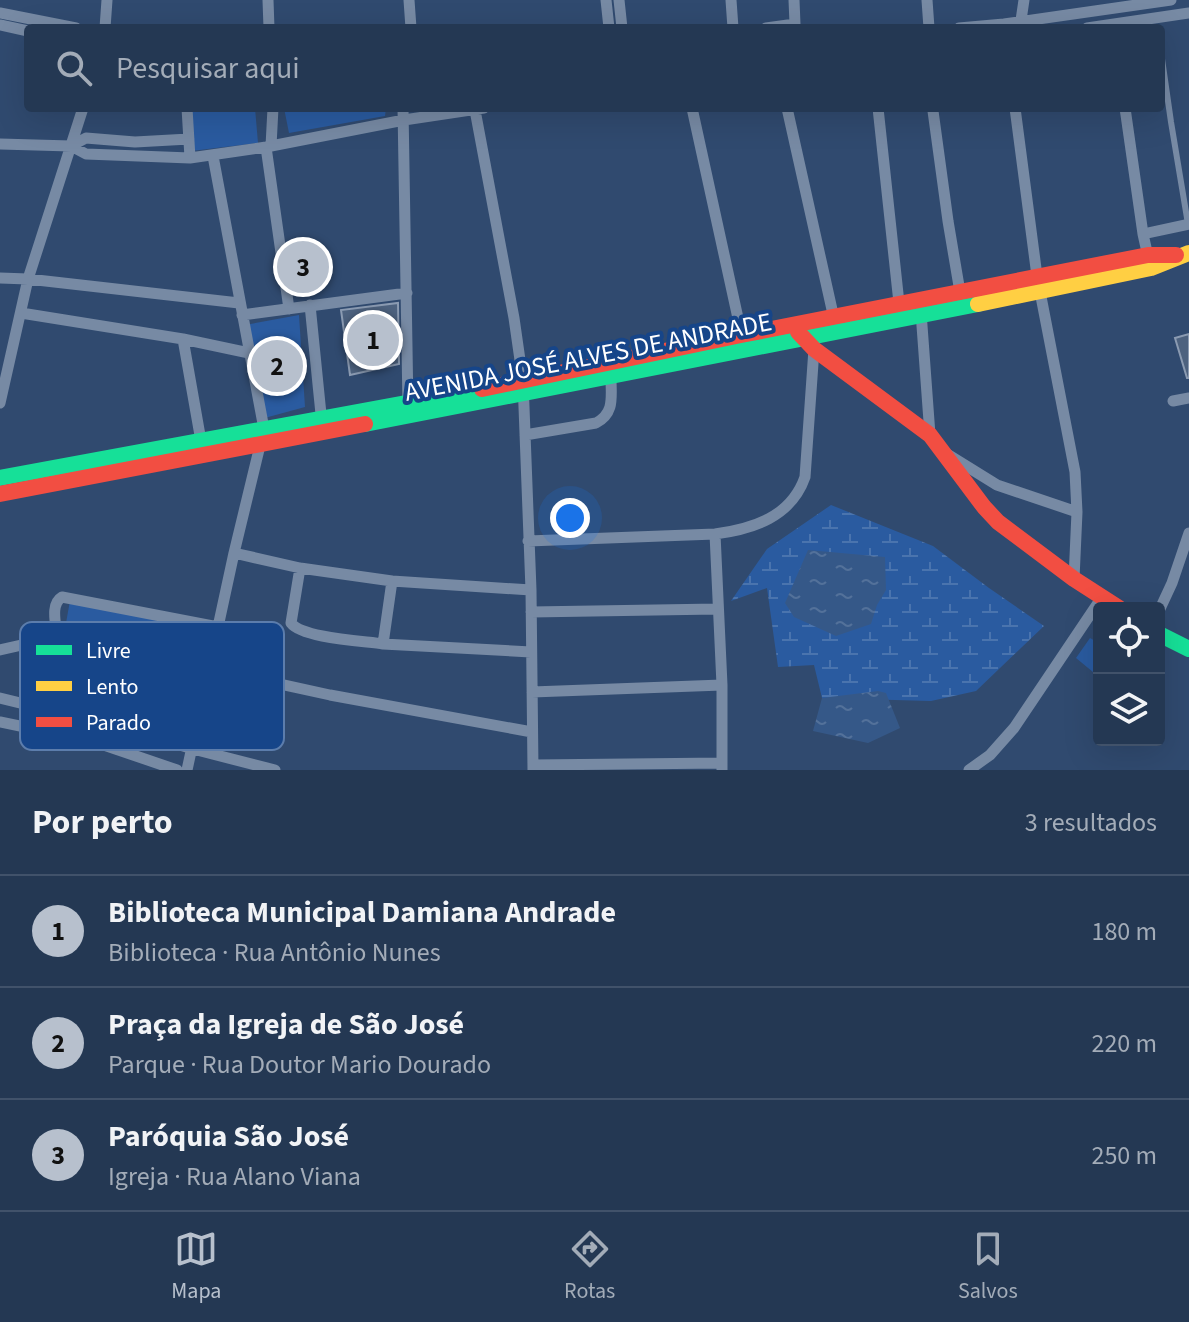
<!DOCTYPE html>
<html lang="pt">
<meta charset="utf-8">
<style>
body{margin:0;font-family:"Source Sans 3",sans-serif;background:#30435d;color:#f1f3f6}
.controls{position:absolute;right:24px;bottom:24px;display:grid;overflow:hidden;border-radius:8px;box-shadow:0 8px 32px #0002}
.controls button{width:72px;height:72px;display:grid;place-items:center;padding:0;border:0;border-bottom:2px solid #41526a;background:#243853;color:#f1f3f6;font:40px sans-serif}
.you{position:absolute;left:570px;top:518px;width:28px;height:28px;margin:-20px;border:6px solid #fff;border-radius:50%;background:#1a73e8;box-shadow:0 0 0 12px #1a73e833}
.badge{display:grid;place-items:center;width:52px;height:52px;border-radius:50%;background:#b7c0cd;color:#111;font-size:26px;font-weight:700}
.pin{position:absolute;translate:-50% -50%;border:4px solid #fff;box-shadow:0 2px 8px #0006}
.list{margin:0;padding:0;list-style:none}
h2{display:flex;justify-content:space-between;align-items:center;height:104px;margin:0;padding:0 32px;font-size:34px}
h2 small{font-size:26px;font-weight:400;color:#a3acb8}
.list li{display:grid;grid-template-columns:52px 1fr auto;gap:24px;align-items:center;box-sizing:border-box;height:112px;padding:0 32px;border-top:2px solid #41526a}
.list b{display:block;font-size:30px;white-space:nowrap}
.list p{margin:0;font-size:26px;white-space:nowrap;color:#a3acb8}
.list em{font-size:26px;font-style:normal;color:#a3acb8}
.icon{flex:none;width:44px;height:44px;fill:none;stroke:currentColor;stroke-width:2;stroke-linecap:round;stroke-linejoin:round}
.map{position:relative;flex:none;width:1189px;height:770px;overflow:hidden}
.search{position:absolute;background:#243853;box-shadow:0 8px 32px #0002;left:24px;right:24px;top:24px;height:88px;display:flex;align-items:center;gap:20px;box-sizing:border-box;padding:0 28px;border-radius:8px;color:#a3acb8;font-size:30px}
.sheet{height:440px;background:#243853}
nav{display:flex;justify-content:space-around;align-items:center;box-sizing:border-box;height:112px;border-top:2px solid #41526a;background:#243853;font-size:22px;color:#a3acb8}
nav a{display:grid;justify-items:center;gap:4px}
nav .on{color:#b7c0cd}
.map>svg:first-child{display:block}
.wetland{fill:url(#wetland-marsh)}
.park{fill:#2a5ba0}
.water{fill:url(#water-ripples)}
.building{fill:#4d627f;stroke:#8b9bb2;stroke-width:2}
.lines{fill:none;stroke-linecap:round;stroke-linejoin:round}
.lane{stroke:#778aa4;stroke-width:6}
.street{stroke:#778aa4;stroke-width:11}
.fast{stroke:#16e098;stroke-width:16}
.slow{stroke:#ffcf43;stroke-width:16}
.jam{stroke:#f24e42;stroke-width:16}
.labels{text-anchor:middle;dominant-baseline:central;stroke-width:8;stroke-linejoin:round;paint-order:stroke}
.street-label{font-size:26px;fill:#fff;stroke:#164589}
.key{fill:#164589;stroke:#5c7dac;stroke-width:2}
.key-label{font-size:22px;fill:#fff}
</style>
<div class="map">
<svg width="1189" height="770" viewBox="0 0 1189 770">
<defs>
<pattern id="wetland-marsh" width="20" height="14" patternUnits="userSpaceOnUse" patternTransform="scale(2)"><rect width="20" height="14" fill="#2a5ba0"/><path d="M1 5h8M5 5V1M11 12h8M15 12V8" fill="none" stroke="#4a74ae"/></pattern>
<pattern id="water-ripples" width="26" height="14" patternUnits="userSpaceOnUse" patternTransform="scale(2)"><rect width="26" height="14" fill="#355888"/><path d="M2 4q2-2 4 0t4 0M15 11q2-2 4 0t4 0" fill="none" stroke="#53719a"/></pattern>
</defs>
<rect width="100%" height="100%" fill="#304a6f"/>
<!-- wetland -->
<path class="wetland" d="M831,505L933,546L989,588L1044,626L976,691L931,701L822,698L814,665L778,667L767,588L731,601L767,549Z"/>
<!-- park -->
<path class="park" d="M255,108L258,143L191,151L192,109Z
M284,108H386L385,116L289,133Z
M299,315L305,407L261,419L245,325Z
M71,595L158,611L153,639L66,623Z
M1090,638L1099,643V677L1076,658Z"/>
<!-- water -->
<path class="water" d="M808,550L885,557L886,590L877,605L871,624L836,636L794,617L785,603Z
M878,691L886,693L900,728L868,743L813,731L822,698Z"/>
<!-- building -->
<path class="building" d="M314,241L321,290L295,294L288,244Z
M398,303L399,364L350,375L341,310Z
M1189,334V378H1187L1175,338Z"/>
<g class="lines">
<!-- lane -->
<path class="lane" d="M1161,52L1171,122L1188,224"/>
<!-- street -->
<path class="street" d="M268,0L269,28
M409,0L411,28
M606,0L609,28
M619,0L622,28
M731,0L733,28
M794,0L795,24
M927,0L929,28
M0,13L76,28
M0,25L28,31
M1020,27L1024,0
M105,28L107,0
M766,28L795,24V28
M959,28L1004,24L1171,0
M1087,28L1189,13
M187,108L190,158
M403,108L408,407
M692,108L743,341
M787,108L835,323
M878,108L899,303L903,310
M1015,108L1037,276L1075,472L1077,512L1074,579
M1125,108L1143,234L1149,261
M475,110L514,318L523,381L531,590L533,770
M933,111L948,221L960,292
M0,144L71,146L86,154L190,158L266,147L404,120L484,108
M71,146L86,138L135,142L189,139
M271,146L273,108
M266,147L289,309
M1143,234L1189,224
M0,278L28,279L239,303
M310,305L322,424
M921,312L930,435
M21,313L183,339L249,353
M242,315L407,293
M183,339L201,441
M1173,401L1189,398
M0,403L28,279L83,108
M525,435L596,423C615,413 611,397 611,378
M947,454L997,485L1077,512
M715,534L722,685V770
M528,541L715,534C753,529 791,517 805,477L814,349
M234,553L300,568L392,581L531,590
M300,568L291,623C302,638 363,641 383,644L392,581
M1159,611L1172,583L1189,533
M531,612L717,609
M57,637C56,624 50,604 62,597L218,627
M383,644L531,652
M0,650L57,637L147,655L330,695L532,732
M532,692L722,685
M0,698L127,729L193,749L275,770
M0,722L92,741L177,770
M120,749L147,655
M533,765L722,763
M187,770L234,553L264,429L213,156
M969,770L990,755L1014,728L1102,597"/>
<!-- fast -->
<path class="fast" d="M365,424L978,304
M0,478L482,389
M1159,634L1189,649"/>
<!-- slow -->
<path class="slow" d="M978,304L1151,268L1189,253"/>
<!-- jam -->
<path class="jam" d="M798,332L814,349L930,435L984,507L998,522L1074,579L1119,608
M482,389L741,335L1148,255H1176
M0,494L365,424"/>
</g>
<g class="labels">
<!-- street labels -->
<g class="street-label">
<text transform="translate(588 357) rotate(-11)">AVENIDA JOSÉ ALVES DE ANDRADE</text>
</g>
</g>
<!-- legend -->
<rect x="20" y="622" width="264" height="128" rx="12" class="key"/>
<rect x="36" y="645" width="36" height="10" fill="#16e098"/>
<rect x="36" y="681" width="36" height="10" fill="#ffcf43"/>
<rect x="36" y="717" width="36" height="10" fill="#f24e42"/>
<g class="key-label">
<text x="86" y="658">Livre</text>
<text x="86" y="694">Lento</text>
<text x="86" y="730">Parado</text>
</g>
</svg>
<div class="controls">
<button><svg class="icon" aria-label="locate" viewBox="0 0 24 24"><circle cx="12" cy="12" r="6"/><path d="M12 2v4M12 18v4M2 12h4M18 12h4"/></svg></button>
<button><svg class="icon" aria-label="layers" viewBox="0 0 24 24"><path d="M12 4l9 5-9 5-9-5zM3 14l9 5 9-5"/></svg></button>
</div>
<div class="you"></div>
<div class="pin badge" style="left:373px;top:340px">1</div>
<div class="pin badge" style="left:277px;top:366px">2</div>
<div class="pin badge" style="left:303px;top:267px">3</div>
<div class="search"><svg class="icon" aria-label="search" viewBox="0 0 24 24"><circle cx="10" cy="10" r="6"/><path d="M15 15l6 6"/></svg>Pesquisar aqui</div>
</div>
<section class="sheet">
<h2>Por perto<small>3 resultados</small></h2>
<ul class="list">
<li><span class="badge">1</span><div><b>Biblioteca Municipal Damiana Andrade</b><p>Biblioteca · Rua Antônio Nunes</p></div><em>180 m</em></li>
<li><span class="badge">2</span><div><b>Praça da Igreja de São José</b><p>Parque · Rua Doutor Mario Dourado</p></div><em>220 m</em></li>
<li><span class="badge">3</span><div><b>Paróquia São José</b><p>Igreja · Rua Alano Viana</p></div><em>250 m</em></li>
</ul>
</section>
<nav>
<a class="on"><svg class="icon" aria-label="map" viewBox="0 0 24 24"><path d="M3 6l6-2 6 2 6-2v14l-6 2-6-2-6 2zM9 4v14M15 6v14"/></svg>Mapa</a>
<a><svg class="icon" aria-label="directions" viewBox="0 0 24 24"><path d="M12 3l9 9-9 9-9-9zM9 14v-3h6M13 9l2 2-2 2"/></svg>Rotas</a>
<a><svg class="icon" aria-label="saved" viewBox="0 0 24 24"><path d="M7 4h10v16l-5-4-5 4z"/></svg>Salvos</a>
</nav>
